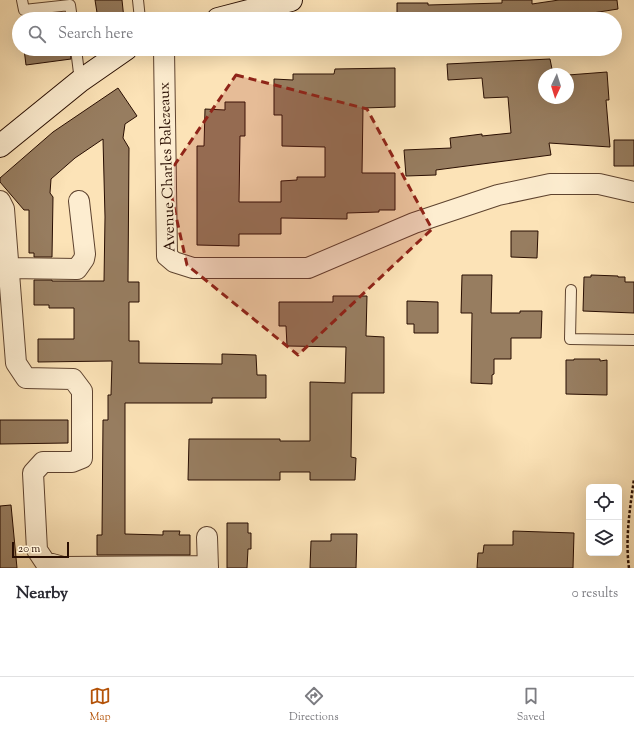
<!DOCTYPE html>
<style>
body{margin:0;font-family:"Sorts Mill Goudy",serif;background:#f7f7f7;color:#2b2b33}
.controls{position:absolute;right:12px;bottom:12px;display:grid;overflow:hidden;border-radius:6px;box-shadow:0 4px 16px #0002}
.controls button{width:36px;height:36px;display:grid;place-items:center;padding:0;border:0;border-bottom:1px solid #e1e1e2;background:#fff;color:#2b2b33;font:20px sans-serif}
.compass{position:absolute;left:538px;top:68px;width:36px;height:36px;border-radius:50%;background:#fff;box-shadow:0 4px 16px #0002;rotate:184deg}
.scale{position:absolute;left:12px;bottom:10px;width:57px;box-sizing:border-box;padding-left:4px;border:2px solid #290e02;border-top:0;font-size:11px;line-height:14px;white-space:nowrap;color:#290e02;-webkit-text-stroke:3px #fdedd0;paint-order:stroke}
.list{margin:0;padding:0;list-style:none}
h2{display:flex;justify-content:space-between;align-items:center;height:52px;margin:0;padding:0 16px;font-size:17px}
h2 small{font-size:13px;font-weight:400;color:#7c7c81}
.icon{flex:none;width:22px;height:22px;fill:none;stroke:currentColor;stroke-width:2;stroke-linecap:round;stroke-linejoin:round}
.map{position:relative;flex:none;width:634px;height:568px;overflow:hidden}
.search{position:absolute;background:#fff;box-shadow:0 4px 16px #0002;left:12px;right:12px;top:12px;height:44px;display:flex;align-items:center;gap:10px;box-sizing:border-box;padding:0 14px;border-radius:22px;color:#7c7c81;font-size:15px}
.sheet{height:108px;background:#fff}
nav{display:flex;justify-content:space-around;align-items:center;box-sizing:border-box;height:56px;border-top:1px solid #e1e1e2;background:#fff;font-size:11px;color:#7c7c81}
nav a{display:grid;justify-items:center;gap:2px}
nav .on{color:#b45309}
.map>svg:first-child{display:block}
.building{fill:#977d60;stroke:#290e02}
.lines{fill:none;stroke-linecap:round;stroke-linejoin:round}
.lane-casing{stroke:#5e432f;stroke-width:12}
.street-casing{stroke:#5e432f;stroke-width:22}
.secondary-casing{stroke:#290e02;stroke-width:24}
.path{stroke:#290e02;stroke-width:2.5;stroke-dasharray:3 2;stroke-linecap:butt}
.lane{stroke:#fdedd0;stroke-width:10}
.street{stroke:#fdedd0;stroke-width:20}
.secondary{stroke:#fdedd0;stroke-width:22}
.marked{fill:#8f2418;fill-opacity:0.2;stroke:#8f2418;stroke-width:3;stroke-dasharray:8 5;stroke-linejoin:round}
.labels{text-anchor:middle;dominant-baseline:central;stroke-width:4;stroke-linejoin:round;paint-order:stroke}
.street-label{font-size:15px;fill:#290e02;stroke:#fdedd0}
</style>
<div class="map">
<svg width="634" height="568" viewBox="0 0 634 568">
<rect width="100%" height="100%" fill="#fce3b7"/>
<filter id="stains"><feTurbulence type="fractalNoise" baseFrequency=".005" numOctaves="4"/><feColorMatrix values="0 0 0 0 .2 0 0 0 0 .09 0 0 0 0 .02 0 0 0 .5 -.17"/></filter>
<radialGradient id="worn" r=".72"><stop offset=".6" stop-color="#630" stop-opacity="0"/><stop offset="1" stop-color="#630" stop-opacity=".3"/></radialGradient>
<!-- building -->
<path class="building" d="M95,0H122L124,19H98Z
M502,0H532V4L559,0H617L618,9L586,14L587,19H397V3H428V5L502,3Z
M24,49H70L71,59L26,65Z
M550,59L553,74H544V98H568V75L607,72L609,100H606L610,147L549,143L551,155L436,170V175L406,176L404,150L451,148L450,138L482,134V136L511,133L508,97L484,98L482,78L448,80L447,64Z
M395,68V107L363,108L362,173H395V210H379V212L347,213V219L281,218V234H239V246L197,245V146H204L205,109L225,110V102H245V136H240L239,202H281V181L297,180V177H325V147L282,146V115H274V79L293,80V74H334L335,69Z
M118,88L137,116L125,124L123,138L129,148L128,282H139V302H129V341H139V363L222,364V354L256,355L257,375H266V398H212V403H125V534L163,535V531H180L179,535H190V555H97V535H102L103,420H108V395H111L112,361L38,362V339H74V308H49V305H34V280H52V281H104L105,217L103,139L75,158L51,179L50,193L53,197L52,257H34V253H29V210H24L0,182V178L53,132Z
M614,140H634V166H614Z
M511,231H538L537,258L511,257Z
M462,275H492L491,313H520V311H542L541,338H511V359H494V374L492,375V384L471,383L472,313H461Z
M591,275L618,276V277H625V282H634V313L583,311L584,277H591Z
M333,296H367L366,336L384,337V393H352L351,457L356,458L355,480H310V472H280V480H188L189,439H280V441H310V382L345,383L346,347L287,346L286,326H279V302H333Z
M407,301L438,302V333H414V324H407Z
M574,359H600V361L607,360V395L566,394V360H574Z
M0,420H68V443L0,444Z
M11,505L17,568H0V506Z
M227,523H248V533H251V549H248L247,568H227Z
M513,531L574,533L573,568H477L478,553H483L484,545H513Z
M331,534H357L356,568H310L311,541H331Z"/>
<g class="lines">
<defs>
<path id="lane" d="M22,0L24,10L70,5L72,19
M138,0L140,19
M76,49L80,81
M571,290L570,339L634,340"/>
<path id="street" d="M164,49L167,256L174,262L193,268H308L414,223L498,195L550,184H599L634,192
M0,201L4,209L16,363L26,378L73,379L82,391V458L72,462H43L33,473L37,550L45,562L63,567L208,566
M9,268L77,269L84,259L85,254L79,201
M207,537L208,568"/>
<path id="secondary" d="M218,19L291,0
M0,146L80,81L126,49"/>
</defs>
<!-- lane casing -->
<use href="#lane" class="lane-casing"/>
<!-- street casing -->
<use href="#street" class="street-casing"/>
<!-- secondary casing -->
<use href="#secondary" class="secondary-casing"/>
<!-- path -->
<path class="path" d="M629,568C625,539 630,508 634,479"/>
<!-- lane -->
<use href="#lane" class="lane"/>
<!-- street -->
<use href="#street" class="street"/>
<!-- secondary -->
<use href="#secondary" class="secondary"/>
</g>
<!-- marked area -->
<path class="marked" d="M236,75L367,109L432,229L298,355L187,265L167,176Z"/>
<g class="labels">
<!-- street labels -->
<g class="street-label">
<text transform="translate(168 167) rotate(-92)">Avenue Charles Balezeaux</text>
</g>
</g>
<rect width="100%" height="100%" filter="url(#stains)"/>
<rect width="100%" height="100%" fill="url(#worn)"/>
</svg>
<div class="controls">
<button><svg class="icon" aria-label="locate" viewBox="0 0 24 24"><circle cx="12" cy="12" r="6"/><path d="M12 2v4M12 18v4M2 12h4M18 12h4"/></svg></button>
<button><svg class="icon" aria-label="layers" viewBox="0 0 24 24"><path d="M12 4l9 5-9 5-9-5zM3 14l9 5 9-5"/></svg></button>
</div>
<svg class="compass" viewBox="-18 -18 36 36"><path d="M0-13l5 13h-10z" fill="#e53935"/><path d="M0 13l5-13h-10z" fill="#7c7c81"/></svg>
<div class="scale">20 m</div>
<div class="search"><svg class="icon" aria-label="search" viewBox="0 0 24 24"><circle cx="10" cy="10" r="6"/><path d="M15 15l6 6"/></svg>Search here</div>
</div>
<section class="sheet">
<h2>Nearby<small>0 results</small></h2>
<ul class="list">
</ul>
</section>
<nav>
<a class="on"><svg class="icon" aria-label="map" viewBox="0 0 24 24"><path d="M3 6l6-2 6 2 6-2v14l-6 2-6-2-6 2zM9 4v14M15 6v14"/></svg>Map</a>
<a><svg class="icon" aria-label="directions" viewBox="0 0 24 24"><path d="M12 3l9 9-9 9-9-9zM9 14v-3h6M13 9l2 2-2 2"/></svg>Directions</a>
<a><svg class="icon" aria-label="saved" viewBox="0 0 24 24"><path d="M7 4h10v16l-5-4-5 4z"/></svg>Saved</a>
</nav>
